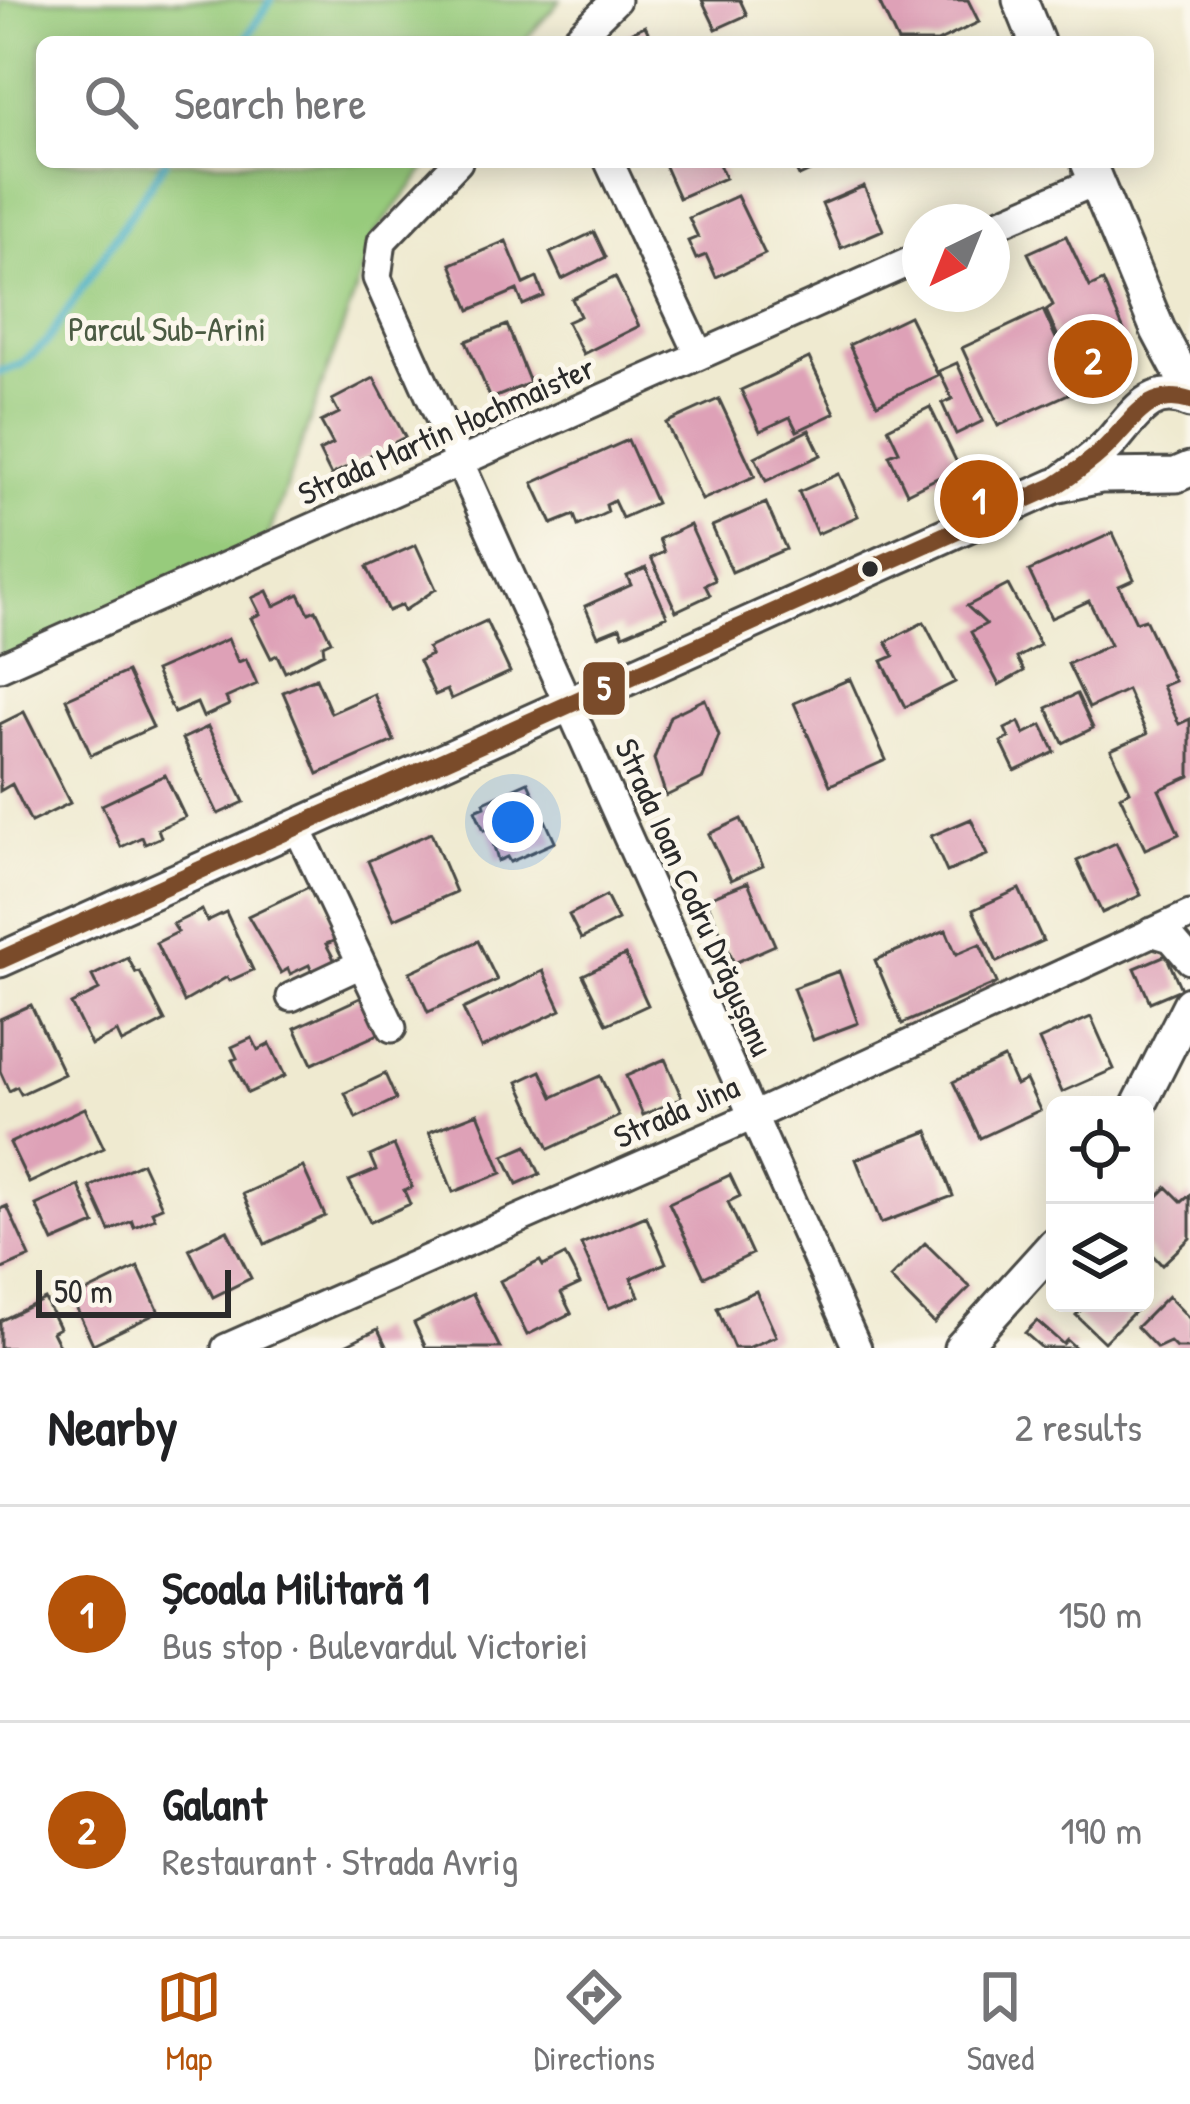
<!DOCTYPE html>
<meta charset="utf-8">
<style>
body{margin:0;font-family:"Patrick Hand",sans-serif;background:#f6f6f6;color:#202124}
.controls{position:absolute;right:36px;bottom:36px;display:grid;overflow:hidden;border-radius:18px;box-shadow:0 6px 30px #0003}
.controls button{width:108px;height:108px;display:grid;place-items:center;padding:0;border:0;border-bottom:3px solid #e0e0e0;background:#fff;color:#202124;font:60px sans-serif}
.compass{position:absolute;left:902px;top:204px;width:108px;height:108px;border-radius:50%;background:#fff;box-shadow:0 6px 30px #0003;rotate:223deg}
.scale{position:absolute;left:36px;bottom:30px;width:195px;box-sizing:border-box;padding-left:12px;border:6px solid #2b2b2b;border-top:0;font-size:33px;line-height:42px;white-space:nowrap;color:#2b2b2b;-webkit-text-stroke:9px #fbf7ec;paint-order:stroke}
.you{position:absolute;left:513px;top:822px;width:42px;height:42px;margin:-30px;border:9px solid #fff;border-radius:50%;background:#1a73e8;box-shadow:0 0 0 18px #1a73e833}
.badge{display:grid;place-items:center;width:78px;height:78px;border-radius:50%;background:#b45309;color:#fff;font-size:39px;font-weight:700}
.pin{position:absolute;translate:-50% -50%;border:6px solid #fff;box-shadow:0 3px 12px #0006}
.list{margin:0;padding:0;list-style:none}
h2{display:flex;justify-content:space-between;align-items:center;height:156px;margin:0;padding:0 48px;font-size:51px}
h2 small{font-size:39px;font-weight:400;color:#757577}
.list li{display:grid;grid-template-columns:78px 1fr auto;gap:36px;align-items:center;box-sizing:border-box;height:216px;padding:0 48px;border-top:3px solid #e0e0e0}
.list b{display:block;font-size:45px;white-space:nowrap}
.list p{margin:0;font-size:39px;white-space:nowrap;color:#757577}
.list em{font-size:39px;font-style:normal;color:#757577}
.icon{flex:none;width:66px;height:66px;fill:none;stroke:currentColor;stroke-width:2;stroke-linecap:round;stroke-linejoin:round}
.map{position:relative;flex:none;width:1190px;height:1348px;overflow:hidden}
.search{position:absolute;background:#fff;box-shadow:0 6px 30px #0003;left:36px;right:36px;top:36px;height:132px;display:flex;align-items:center;gap:30px;box-sizing:border-box;padding:0 42px;border-radius:18px;color:#757577;font-size:45px}
.sheet{height:588px;background:#fff}
nav{display:flex;justify-content:space-around;align-items:center;box-sizing:border-box;height:168px;border-top:3px solid #e0e0e0;background:#fff;font-size:33px;color:#757577}
nav a{display:grid;justify-items:center;gap:6px}
nav .on{color:#b45309}
.map>svg:first-child{display:block}
.green{fill:#97cb7c;stroke:#617b54;stroke-width:3}
.lines{fill:none;stroke-linecap:round;stroke-linejoin:round}
.stream{stroke:#45aec4;stroke-width:8}
.building{fill:#dea1b7}
.minor-casing{stroke:#484844;stroke-width:33}
.major-casing{stroke:#484844;stroke-width:39}
.minor{stroke:#fff;stroke-width:27}
.major{stroke:#fff;stroke-width:33}
.bus-1-casing{stroke:#fbf7ec;stroke-width:27}
.bus-1{stroke:#7a4b2a;stroke-width:18}
.bus-dot{fill:#2b2b2b;stroke:#fbf7ec;stroke-width:4.5}
.labels{text-anchor:middle;dominant-baseline:central;stroke-width:10;stroke-linejoin:round;paint-order:stroke}
.park-label{font-size:33px;fill:#4b5b43;stroke:#fbf7ec}
.street-label{font-size:33px;fill:#2b2b2b;stroke:#fbf7ec}
.line-badge{stroke:#fbf7ec;stroke-width:4.5}
.badge-label{font-size:33px;text-anchor:middle;font-weight:bold;fill:#fff}
</style>
<div class="map">
<svg width="1190" height="1348" viewBox="0 0 1190 1348">
<rect width="100%" height="100%" fill="#fbf7ec"/>
<filter id="ink" filterUnits="userSpaceOnUse"><feTurbulence type="fractalNoise" baseFrequency=".00833" numOctaves="2"/><feDisplacementMap in="SourceGraphic" scale="24" xChannelSelector="R" yChannelSelector="G"/><feConvolveMatrix kernelMatrix="1 2 1 2 8 2 1 2 1" color-interpolation-filters="sRGB"/></filter>
<filter id="wash" filterUnits="userSpaceOnUse"><feTurbulence type="fractalNoise" baseFrequency=".004" numOctaves="4" result="noise"/><feDisplacementMap in="SourceGraphic" scale="48" xChannelSelector="R" yChannelSelector="G"/><feGaussianBlur stdDeviation="2.7" result="paint"/><feColorMatrix in="noise" values="0 0 0 0 0 0 0 0 0 0 0 0 0 0 0 0 0 1.4 0 .05"/><feComposite in="paint" operator="in"/></filter>
<g filter="url(#wash)">
<rect width="100%" height="100%" fill="#efead0"/>
<!-- green -->
<path class="green" d="M0,0H561L523,42H42V162H431L377,231L263,552L0,667Z"/>
<g class="lines">
<!-- stream -->
<path class="stream" d="M244,42L271,0
M0,372L20,365L46,343L165,162"/>
</g>
<g id="blocks">
<!-- building -->
<path class="building" d="M702,0H740L747,15L716,29Z
M878,0H968L979,22L937,42H898Z
M645,26L653,42H610Z
M663,162H718L725,178L679,198Z
M792,162H830L799,176Z
M864,186L883,230L841,248L822,204Z
M737,196L765,254L716,277L706,255L696,259L688,241L698,237L689,218Z
M594,232L606,257L562,279L550,253Z
M1066,236L1090,287L1103,281L1125,333L1128,360L1108,384L1093,390L1081,388L1046,310L1053,305L1028,253Z
M506,241L524,284L537,278L544,296L523,305L517,290L470,310L451,264Z
M615,277L639,326L583,354L567,322L580,316L572,299Z
M1043,310L1079,389L998,426L962,348Z
M909,316L938,375L877,404L849,345Z
M507,325L530,383L491,399L466,341Z
M809,358L835,413L797,431L790,417L760,431L741,390Z
M957,363L983,421L956,434L942,403L952,399L939,371Z
M374,378L405,437L331,475L319,451L333,444L321,422L339,413L332,400Z
M719,399L755,476L702,500L666,423Z
M930,407L959,467L907,493L889,455L899,451L888,428Z
M809,430L821,455L766,481L755,457Z
M628,440L656,503L622,518L614,501L606,505L608,512L578,526L574,515L552,524L533,483Z
M839,474L858,516L817,534L799,492Z
M766,503L786,549L732,572L712,526Z
M690,525L715,580L705,585L710,595L676,611L651,558L664,552L659,539Z
M1113,533L1134,579L1119,586L1136,622L1145,619L1174,681L1162,686L1179,724L1190,719V776L1159,790L1179,834L1145,849L1120,796L1130,791L1111,750L1147,734L1127,690L1089,708L1068,664L1110,645L1089,601L1051,618L1029,571Z
M416,545L436,589L404,611L402,605L388,611L367,567Z
M646,568L667,616L623,635L620,627L598,636L585,606L631,585L627,576Z
M1008,585L1040,645L1017,658L1024,671L999,685L971,632L986,624L967,606Z
M267,591L274,606L299,594L309,613L316,610L331,641L323,645L324,653L285,672L277,655L271,658L251,618L260,614L252,598Z
M486,621L510,672L451,699L447,690L435,695L419,661L431,655L428,648Z
M924,622L955,682L905,707L882,661L894,656L886,642Z
M228,639L238,662L246,659L257,684L226,698L229,705L203,717L197,703L174,713L155,671Z
M127,672L153,727L91,755L66,699Z
M316,678L331,713L374,694L394,741L318,774L283,692Z
M850,679L886,760L830,785L794,703Z
M1077,694L1093,728L1063,743L1047,708Z
M705,699L719,735L703,778L666,796L654,759L670,716Z
M24,712L70,803L31,822L12,784L0,791V724Z
M1019,722L1024,734L1042,725L1055,752L1015,771L1001,742L1009,738L1005,729Z
M208,727L244,802L218,814L182,739Z
M165,775L185,817L158,829L161,837L145,844L142,837L121,847L102,805Z
M528,782L555,842L510,862L507,857L498,861L489,828L484,830L475,810L485,806L484,802Z
M741,819L763,866L731,880L709,834Z
M971,819L987,855L947,872L931,836Z
M431,833L456,892L394,919L368,861Z
M1116,843L1141,895L1102,913L1077,861Z
M748,882L775,945L734,963L706,899Z
M315,884L341,938L326,944L335,961L312,972L309,965L290,974L288,969L281,973L248,916Z
M1019,889L1043,941L997,962L973,910Z
M606,896L618,920L581,939L569,915Z
M202,910L207,921L226,912L253,970L229,981L227,977L184,1002L156,943L178,932L173,924Z
M946,930L956,954L980,944L997,983L902,1024L875,960Z
M478,941L497,980L428,1012L410,972Z
M625,955L648,1005L607,1024L583,975Z
M1166,955L1181,989L1150,1002L1135,968Z
M128,958L136,973L140,972L165,1021L122,1043L117,1032L91,1045L71,1004L99,990L92,976Z
M543,971L561,1010L481,1048L463,1009Z
M839,971L858,1023L813,1040L793,988Z
M369,994L385,1031L312,1064L295,1028Z
M31,1005L64,1074L21,1094L17,1087L9,1091L0,1071V1019Z
M1091,1017L1114,1069L1062,1092L1039,1040Z
M252,1038L258,1050L270,1044L285,1076L248,1093L232,1060L237,1058L232,1047Z
M1004,1058L1016,1085L1026,1080L1040,1110L980,1138L953,1082Z
M665,1059L682,1098L643,1115L626,1076Z
M541,1071L553,1097L600,1076L619,1116L549,1149L518,1082Z
M385,1074L396,1099L356,1118L345,1093Z
M85,1108L104,1148L29,1183L10,1143Z
M478,1113L502,1173L453,1192L429,1132Z
M928,1131L953,1196L881,1223L856,1159Z
M394,1145L412,1187L404,1190L410,1204L370,1222L349,1181L376,1170L370,1156Z
M527,1146L540,1174L517,1184L504,1156Z
M142,1163L162,1207L152,1211L155,1218L134,1227L132,1221L110,1231L90,1187Z
M303,1167L325,1216L265,1244L243,1194Z
M730,1175L740,1196L728,1202L752,1254L704,1277L669,1203Z
M79,1186L95,1224L53,1242L36,1205Z
M1167,1187L1182,1202L1190,1195V1238L1162,1265L1145,1247V1209Z
M7,1206L30,1257L0,1270V1209Z
M646,1216L666,1263L631,1278L639,1296L609,1308L581,1244Z
M227,1230L251,1278L213,1297L189,1249Z
M925,1243L970,1287L934,1323L890,1278Z
M565,1255L580,1284L561,1293L571,1313L527,1335L500,1281L540,1261L543,1266Z
M138,1267L159,1312L93,1344L72,1299Z
M756,1291L776,1336L748,1348H734L717,1308Z
M473,1294L500,1348H426L414,1323Z
M1168,1296L1190,1319V1348H1176L1170,1342L1157,1348L1137,1327Z
M45,1299L59,1328L52,1332L60,1348H0V1321Z
M1088,1303H1143L1104,1342L1076,1315Z
M1037,1321L1063,1344L1067,1340L1076,1348H1042L1025,1333Z
M378,1329L387,1348H339Z"/>
</g>
</g>
<g filter="url(#ink)">
<use href="#blocks" fill-opacity="0" stroke="#484844" stroke-width="3"/>
<g class="lines">
<defs>
<path id="minor" d="M573,42L616,0
M458,162L382,241L377,278L857,1348
M609,162L699,354
M992,226L1096,181
M0,667L920,257
M297,827L392,1028
M1151,932L1171,938L1190,960
M291,997L361,964
M226,1348L753,1116L1190,915"/>
<path id="major" d="M1020,0L1037,42
M1088,162L1158,330L1190,390
M1065,480C1081,468 1097,457 1111,442C1134,416 1151,383 1190,401
M0,960L1055,486L1101,476L1176,475L1190,469
M1139,1105L1190,1004
M961,1348L1055,1244"/>
</defs>
<!-- minor casing -->
<use href="#minor" class="minor-casing"/>
<!-- major casing -->
<use href="#major" class="major-casing"/>
<!-- minor -->
<use href="#minor" class="minor"/>
<!-- major -->
<use href="#major" class="major"/>
<defs>
<path id="bus-1" d="M0,960L1055,486C1072,475 1088,464 1103,450C1131,424 1146,387 1190,401"/>
</defs>
<!-- bus-1 casing -->
<use href="#bus-1" class="bus-1-casing"/>
<!-- bus-1 -->
<use href="#bus-1" class="bus-1"/>
</g>
</g>
<!-- markers -->
<circle class="bus-dot" cx="870" cy="569" r="10"/>
<g class="labels">
<!-- park labels -->
<g class="park-label">
<text x="167" y="329">Parcul Sub-Arini</text>
</g>
<!-- street labels -->
<g class="street-label">
<text transform="translate(446 430) rotate(-24)">Strada Martin Hochmaister</text>
<text transform="translate(695 897) rotate(66)">Strada Ioan Codru Drăgușanu</text>
<text transform="translate(676 1111) rotate(-24)">Strada Jina</text>
</g>
</g>
<rect class="line-badge" x="581" y="660" width="46" height="57" rx="12" fill="#7a4b2a"/>
<g class="badge-label">
<text x="604" y="700">5</text>
</g>
</svg>
<div class="controls">
<button><svg class="icon" aria-label="locate" viewBox="0 0 24 24"><circle cx="12" cy="12" r="6"/><path d="M12 2v4M12 18v4M2 12h4M18 12h4"/></svg></button>
<button><svg class="icon" aria-label="layers" viewBox="0 0 24 24"><path d="M12 4l9 5-9 5-9-5zM3 14l9 5 9-5"/></svg></button>
</div>
<svg class="compass" viewBox="-18 -18 36 36"><path d="M0-13l5 13h-10z" fill="#e53935"/><path d="M0 13l5-13h-10z" fill="#757577"/></svg>
<div class="scale">50 m</div>
<div class="you"></div>
<div class="pin badge" style="left:979px;top:499px">1</div>
<div class="pin badge" style="left:1093px;top:359px">2</div>
<div class="search"><svg class="icon" aria-label="search" viewBox="0 0 24 24"><circle cx="10" cy="10" r="6"/><path d="M15 15l6 6"/></svg>Search here</div>
</div>
<section class="sheet">
<h2>Nearby<small>2 results</small></h2>
<ul class="list">
<li><span class="badge">1</span><div><b>Școala Militară 1</b><p>Bus stop · Bulevardul Victoriei</p></div><em>150 m</em></li>
<li><span class="badge">2</span><div><b>Galant</b><p>Restaurant · Strada Avrig</p></div><em>190 m</em></li>
</ul>
</section>
<nav>
<a class="on"><svg class="icon" aria-label="map" viewBox="0 0 24 24"><path d="M3 6l6-2 6 2 6-2v14l-6 2-6-2-6 2zM9 4v14M15 6v14"/></svg>Map</a>
<a><svg class="icon" aria-label="directions" viewBox="0 0 24 24"><path d="M12 3l9 9-9 9-9-9zM9 14v-3h6M13 9l2 2-2 2"/></svg>Directions</a>
<a><svg class="icon" aria-label="saved" viewBox="0 0 24 24"><path d="M7 4h10v16l-5-4-5 4z"/></svg>Saved</a>
</nav>
